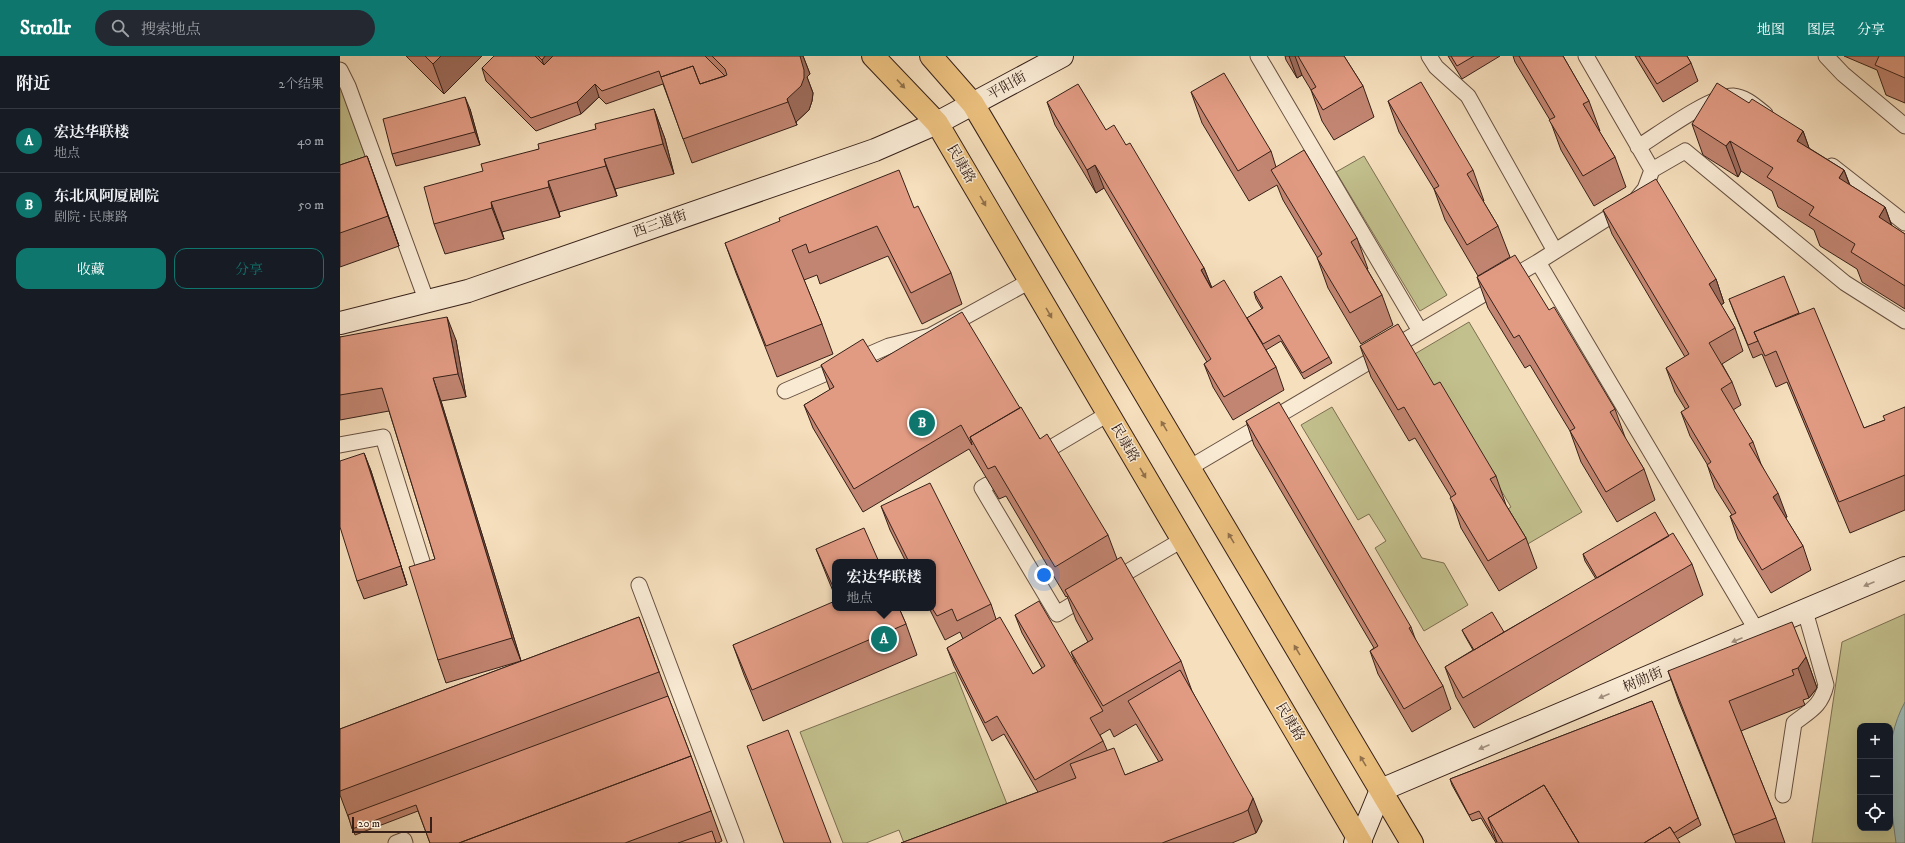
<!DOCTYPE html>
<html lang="zh">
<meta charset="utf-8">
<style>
body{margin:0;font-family:"IM FELL DW Pica","Noto Serif SC",serif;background:#242831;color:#f1f3f6}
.controls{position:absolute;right:12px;bottom:12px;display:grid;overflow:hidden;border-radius:8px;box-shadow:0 4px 16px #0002}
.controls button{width:36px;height:36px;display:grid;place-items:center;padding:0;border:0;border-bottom:1px solid #363941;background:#171b24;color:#f1f3f6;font:20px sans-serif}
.scale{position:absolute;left:12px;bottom:10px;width:80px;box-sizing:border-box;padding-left:4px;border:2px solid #362018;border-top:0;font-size:11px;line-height:14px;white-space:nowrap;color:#362018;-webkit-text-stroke:3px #f9ead4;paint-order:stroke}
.you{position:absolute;left:704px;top:519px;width:14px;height:14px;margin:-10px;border:3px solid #fff;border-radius:50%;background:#1a73e8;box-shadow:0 0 0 6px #1a73e833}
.badge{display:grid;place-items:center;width:26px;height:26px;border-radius:50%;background:#0f766e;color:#fff;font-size:13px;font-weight:700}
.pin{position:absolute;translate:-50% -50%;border:2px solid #fff;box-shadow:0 1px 4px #0006}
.popup{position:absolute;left:492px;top:503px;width:104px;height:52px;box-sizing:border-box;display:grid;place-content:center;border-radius:8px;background:#171b24;filter:drop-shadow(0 1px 3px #0005);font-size:13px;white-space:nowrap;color:#9ea1a6}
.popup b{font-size:15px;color:#f1f3f6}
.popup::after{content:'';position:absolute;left:50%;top:100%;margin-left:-8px;border:8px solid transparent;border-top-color:#171b24}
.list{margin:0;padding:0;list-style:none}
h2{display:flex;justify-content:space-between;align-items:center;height:52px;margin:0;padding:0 16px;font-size:17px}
h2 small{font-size:13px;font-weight:400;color:#9ea1a6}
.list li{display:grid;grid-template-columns:26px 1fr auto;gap:12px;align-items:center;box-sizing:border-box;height:64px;padding:0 16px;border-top:1px solid #363941}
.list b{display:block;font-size:15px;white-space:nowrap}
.list p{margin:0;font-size:13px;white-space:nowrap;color:#9ea1a6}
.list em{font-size:13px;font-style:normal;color:#9ea1a6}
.actions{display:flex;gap:8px;padding:12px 16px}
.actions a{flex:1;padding:9px 0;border:1px solid #0f766e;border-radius:12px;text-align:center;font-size:14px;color:#0f766e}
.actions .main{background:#0f766e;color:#fff}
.icon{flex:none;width:22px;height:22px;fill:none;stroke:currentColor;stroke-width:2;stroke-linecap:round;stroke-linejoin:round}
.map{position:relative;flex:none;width:1565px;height:787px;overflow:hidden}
header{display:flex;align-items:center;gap:24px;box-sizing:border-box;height:56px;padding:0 20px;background:#0f766e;color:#fff}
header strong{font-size:19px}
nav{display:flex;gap:22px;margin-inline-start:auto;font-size:14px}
.search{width:280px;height:36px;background:#242831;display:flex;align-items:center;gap:10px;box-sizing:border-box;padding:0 14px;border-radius:22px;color:#9ea1a6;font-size:15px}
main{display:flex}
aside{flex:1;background:#171b24}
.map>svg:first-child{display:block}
.green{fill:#c2c08d;stroke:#7c7052;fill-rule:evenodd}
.water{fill:#9ebcb8;stroke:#747e78}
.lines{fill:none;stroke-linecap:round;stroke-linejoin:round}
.lane-casing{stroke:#665041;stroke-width:17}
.secondary-casing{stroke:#362018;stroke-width:24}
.primary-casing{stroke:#362018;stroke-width:24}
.lane{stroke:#f9ead4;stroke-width:15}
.secondary{stroke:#f9ead4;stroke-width:22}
.primary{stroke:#ebc07e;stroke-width:22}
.wall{fill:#c28571;stroke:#362018;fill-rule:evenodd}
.shaded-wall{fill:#9e6c5c;stroke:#362018}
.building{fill:#e19b83;stroke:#362018}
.oneway{fill:#90704b}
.oneway2{fill:#a18f7f}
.labels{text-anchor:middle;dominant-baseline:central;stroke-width:3;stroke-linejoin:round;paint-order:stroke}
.street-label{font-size:14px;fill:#362018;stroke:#f9ead4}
</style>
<header>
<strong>Strollr</strong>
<div class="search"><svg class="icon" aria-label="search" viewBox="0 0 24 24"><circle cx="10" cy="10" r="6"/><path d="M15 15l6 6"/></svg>搜索地点</div>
<nav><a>地图</a><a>图层</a><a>分享</a></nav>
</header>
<main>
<aside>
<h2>附近<small>2个结果</small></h2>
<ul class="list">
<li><span class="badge">A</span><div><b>宏达华联楼</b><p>地点</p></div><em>40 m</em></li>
<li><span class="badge">B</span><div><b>东北风阿厦剧院</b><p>剧院 · 民康路</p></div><em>50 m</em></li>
</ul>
<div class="actions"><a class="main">收藏</a><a>分享</a></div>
</aside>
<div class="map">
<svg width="1565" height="787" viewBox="0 0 1565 787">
<rect width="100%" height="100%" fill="#f6dfbd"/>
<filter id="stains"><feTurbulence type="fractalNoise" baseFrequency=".005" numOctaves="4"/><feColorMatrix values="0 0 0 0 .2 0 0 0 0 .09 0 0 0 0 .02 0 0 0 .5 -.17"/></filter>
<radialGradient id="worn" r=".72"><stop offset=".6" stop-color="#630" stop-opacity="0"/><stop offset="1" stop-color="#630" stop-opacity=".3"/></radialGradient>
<!-- green -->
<path class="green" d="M0,30L35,127L0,129Z
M1024,100L1107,239L1080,255L996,116Z
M1129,266L1242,456L1186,489L1166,454L1171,451L1112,352L1106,355L1073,299Z
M992,351L1082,502L1104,507L1128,549L1084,575L1035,492L1046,485L1029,458L1018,464L961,369Z
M1565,558V787H1472L1502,586ZM1520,670H1550V772H1520Z
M615,616L667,748L564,787L559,774L526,787H503L460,676Z"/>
<!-- water -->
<path class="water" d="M1565,646V787H1556C1550,740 1541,689 1565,646Z"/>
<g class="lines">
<defs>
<path id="lane" d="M918,0L1080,275
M1089,0L1096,11L1128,40L1215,195
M1246,0L1312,114
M1486,0L1503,18L1565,70
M0,14L8,30L87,246
M1298,91C1319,78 1370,40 1393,40C1406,41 1416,51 1425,58
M1492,110L1565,167
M1198,206L1296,144L1305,133L1312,114L1345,95L1505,227L1565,265
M445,335L549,290L590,280L690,225
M0,389L43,381L85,515
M704,396L768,358
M849,412L1198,206L1417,575
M647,429L642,432L717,558L748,539
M772,525L842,484
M299,529L396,787
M1443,739L1454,667C1471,654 1481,650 1486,629L1465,555
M56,787L64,784L65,787"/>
<path id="secondary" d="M0,267L128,235L535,94L597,67L722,0
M1015,787L1020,785L1041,734L1565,512"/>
<path id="primary" d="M533,0L597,67L1021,787
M591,0L633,48L1072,787"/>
</defs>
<!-- lane casing -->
<use href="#lane" class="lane-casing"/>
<!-- secondary casing -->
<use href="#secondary" class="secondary-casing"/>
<!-- primary casing -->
<use href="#primary" class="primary-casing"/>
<!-- lane -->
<use href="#lane" class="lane"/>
<!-- secondary -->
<use href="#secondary" class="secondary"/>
<!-- primary -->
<use href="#primary" class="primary"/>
</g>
<!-- wall -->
<path class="wall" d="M66,0H142L104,38Z
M154,0H463L470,18L467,21L473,37L472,45L469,54L456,66L457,69L352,107L323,28L266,48L259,41L241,58L196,75L146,25L142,12Z
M945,0H1004L1023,30L1034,61L994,84L982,65L971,34L962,19L957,22L946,4Z
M1108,0H1160L1122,23Z
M1173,0H1223L1249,45L1260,75H1259L1275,101L1286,131L1254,150L1221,94L1210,64L1175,6Z
M1295,0H1347L1351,7L1358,25L1323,46Z
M1504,0H1565V47L1546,39L1537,14Z
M851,36L931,95L936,111L1017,182L1028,213H1027L1042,239L1053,269L1021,288L988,232L977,201L943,144L937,129L909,145L862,67Z
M1048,45L1133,114L1144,145H1143L1158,170L1170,201L1138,220L1105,164L1094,133L1059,76Z
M707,46L766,74L786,89L864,212L872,232L907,262L922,253L916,243L914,236L989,301L992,307L964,323L941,285L926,294L936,311L944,334L893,364L873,331L864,308L867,306L764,132L756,137L715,69Z
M1409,47L1463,75L1469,92L1504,114L1510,129L1545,151L1552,170L1565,178V253L1522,226L1517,213L1480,190L1474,174L1438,151L1432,135L1401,115L1398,121L1363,99L1352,68Z
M130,53L140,89L56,110L52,98Z
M314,53L325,83L334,118L275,133L277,140L219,156L220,161L162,176L164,183L105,198L94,168L143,115L199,93Z
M27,100L59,190L0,211V109Z
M574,152L611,217L622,248L582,268L548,200L480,228L477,219L464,224L482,268L493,298L437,321L396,217L385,187Z
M1263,154L1376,223L1384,247L1381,249L1395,272L1403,295L1382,308L1392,326L1401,349L1393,354L1413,386L1421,408L1447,461H1445L1463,490L1471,514L1431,537L1398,483L1390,460L1392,459L1375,432L1367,408L1350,380L1341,356L1346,354L1335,336L1326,312L1345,301L1272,178Z
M1137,221L1209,254L1275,353L1286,384L1304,413L1315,444L1277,466L1241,406L1230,375L1190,309L1185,312L1148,252Z
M1389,243L1459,257L1524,372L1545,364L1565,351V454L1510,477L1447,326L1436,331L1422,298L1413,302L1394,256Z
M0,281L116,284L126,341L101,345L181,605L106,627L98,604L95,503L49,355L0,364Z
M1020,290L1094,329L1156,420L1166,449L1186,482L1197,512L1159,535L1121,472L1111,441L1075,382L1069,385L1031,321Z
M537,306L680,352L700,383L768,479L777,503L841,605L852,635L922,765L916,777L892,787H561L698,736L664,678L652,685L614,610L607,592L623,583L620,576L605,584L589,552H593V506H566L550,474L541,450L651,548L656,563L693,618L702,612L682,577L675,559L736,608L731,596L748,586L736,564L727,540L726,541L666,440L659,443L629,393L523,456L473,372L464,349L490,334L481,309ZM796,668L819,706L785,719L767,694L763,685L760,679L770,673L774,681Z
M906,365L1071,571L1076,585L1103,630L1111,653L1072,676L1038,618L1030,595L1034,592L914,389Z
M24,397L31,415L67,529L24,543L17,525Z
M1329,480L1352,508L1363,539L1134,672L1116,641L1105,611L1133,594L1125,580L1122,574L1164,576L1256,523L1245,505L1243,498Z
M476,493L495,506V540L488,523Z
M495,552H559L566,568L577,599L423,665L404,619L393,589Z
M299,561L328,640L351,700L382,785L378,787H90L78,755L15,779L0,739V673Z
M1466,601L1477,632L1469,642L1463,644L1465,649L1401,675L1436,762L1445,787H1396L1339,646L1328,615Z
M1312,645L1361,769L1337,783L1340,787H1156L1141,762L1132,765L1112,729L1110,723Z"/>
<!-- shaded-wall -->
<path class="shaded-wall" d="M101,0H142L104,38L93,8Z
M205,0H231L209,22L202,4Z
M460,0H463L470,18L467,21L473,37L472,45L469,54L456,66L457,69L447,43Z
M949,0H955L962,19L957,22Z
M255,28L259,41L241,58L237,46Z
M125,41L130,53L140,89L135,76Z
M314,53L325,83L334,118L323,88Z
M1463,75L1474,106L1457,85Z
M1390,85L1401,115L1398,121L1386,90Z
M27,100L38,130L59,190L48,160Z
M264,103L275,133L277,140L266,110Z
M755,109L764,132L756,137L747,114Z
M1504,114L1515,144L1499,122Z
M208,125L219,156L220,161L209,131Z
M151,146L162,176L164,183L152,152Z
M1545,151L1556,182L1539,161Z
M864,212L873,235L861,214Z
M1376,223L1384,247L1377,251L1369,228Z
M107,261L116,284L126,341L118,318Z
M93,322L101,345L181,605L172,582Z
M24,397L31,415L67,529L61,510Z
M1438,437L1447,461L1441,464L1433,441Z
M1466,601L1477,632L1469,642L1458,612Z
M913,742L922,765L916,777L908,754Z"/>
<!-- building -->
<path class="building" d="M85,0H101L93,8Z
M154,0H195L204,9L213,0H365L385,20L360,28L353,10L321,21L319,15L262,35L255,28L237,46L191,62L142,12Z
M198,0H205L202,4Z
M372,0H460L464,14V22L461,30L447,43L448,46L343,83L321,21L353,10L360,28L387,19L385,13Z
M958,0H1004L1023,30L983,54L971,34L976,31Z
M1111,0H1134L1117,10Z
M1179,0H1223L1249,45L1243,48L1275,101L1243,120L1209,64L1215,61Z
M1299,0H1347L1351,7L1317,28Z
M1539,0H1565V22L1535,9Z
M884,17L931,95L898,115L851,36Z
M1081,26L1133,114L1127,118L1158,170L1127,189L1094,133L1099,130L1048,45Z
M1377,27L1409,47L1412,43L1463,75L1457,85L1504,114L1499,122L1545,151L1539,161L1565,178V230L1511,196L1515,188L1469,159L1474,151L1427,121L1433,112L1390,85L1386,90L1352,68Z
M738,28L766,74L774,69L786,89L790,87L864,212L861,214L871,232L884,224L936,311L884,341L864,308L871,303L755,109L747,114L707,46Z
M125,41L135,76L52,98L43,63Z
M314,53L323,88L264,103L266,110L208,125L209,131L151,146L152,152L94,168L84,131L143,115L141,108L199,93L198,88L256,73L255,68Z
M964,94L1017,182L1011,186L1042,239L1010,257L977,202L982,198L931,114Z
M27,100L48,160L0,177V109Z
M559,114L574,152L578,150L611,217L571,237L537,170L469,197L466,188L452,194L482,268L426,290L385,187L440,165L439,162Z
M1316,123L1376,223L1369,228L1395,272L1369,287L1392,326L1381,333L1413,386L1409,388L1438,437L1433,441L1463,490L1422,514L1390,460L1396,457L1367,409L1371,406L1341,356L1349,351L1326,312L1349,298L1263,154Z
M1175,199L1209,254L1214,251L1275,353L1270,356L1304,413L1266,436L1230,375L1235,372L1179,279L1174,282L1137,221Z
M941,220L989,301L962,317L939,279L923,288L907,262L923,252L914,236Z
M1444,220L1459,257L1414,276L1418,285L1408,289L1389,243Z
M1474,252L1524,372L1545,364L1543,360L1565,351V419L1499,446L1436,295L1425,300L1414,276Z
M622,256L680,352L630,381L632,389L621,369L514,433L464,349L494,331L481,309L523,283L537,306Z
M107,261L118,318L93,322L172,582L98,604L69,511L95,503L42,332L0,339V281Z
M1058,268L1094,329L1100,326L1156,420L1150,423L1186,482L1148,505L1110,442L1116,438L1064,351L1058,354L1020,290Z
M939,346L1071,571L1069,572L1103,630L1064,653L1030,595L1038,590L906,365Z
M681,351L700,383L707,378L768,479L715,511L655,410L648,413L630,381Z
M24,397L61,510L17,525L0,471V405Z
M590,427L651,548L617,565L612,553L597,560L592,552H593V506H569L541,450Z
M1315,456L1329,480L1257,522L1243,498Z
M524,472L539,506H495V535L476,493Z
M1333,477L1352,508L1123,642L1105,611Z
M781,501L841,605L763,650L731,596L753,583L725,534Z
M495,545V552H505L506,553L509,552H559L566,568L412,634L393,589Z
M699,545L763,655L750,662L763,685L695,724L657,660L645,667L607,592L660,561L693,618L705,610L675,559Z
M1152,556L1164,576L1134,594L1122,574Z
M299,561L319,616L0,735V673Z
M1452,566L1466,601L1458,612L1452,614L1454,619L1389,645L1436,762L1393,779L1328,615Z
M840,614L913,742L908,754L902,757L822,787H561L736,722L730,708L774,692L785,719L823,704L788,645Z
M328,640L351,700L119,787H90L76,749L12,773L8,759Z
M1312,645L1358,762L1334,777L1330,771L1304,787H1239L1204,729L1148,762L1157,786L1139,755L1129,759L1110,723Z
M448,674L491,787H444L407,690Z
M351,700L371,755L285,787H119Z
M1204,729L1239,787H1163L1148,762Z
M1330,771L1340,787H1304Z
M372,775L376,787H338Z"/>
<!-- one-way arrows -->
<defs><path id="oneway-solid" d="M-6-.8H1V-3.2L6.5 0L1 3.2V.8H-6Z"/></defs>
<g class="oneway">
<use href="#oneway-solid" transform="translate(561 28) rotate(47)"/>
<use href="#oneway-solid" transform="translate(643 145) rotate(60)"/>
<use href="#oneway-solid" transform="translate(709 257) rotate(60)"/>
<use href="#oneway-solid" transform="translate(824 370) rotate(-121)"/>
<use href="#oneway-solid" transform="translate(803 417) rotate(60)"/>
<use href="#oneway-solid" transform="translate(891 482) rotate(-121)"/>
<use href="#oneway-solid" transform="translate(957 594) rotate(-121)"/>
<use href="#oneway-solid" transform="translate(1023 705) rotate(-121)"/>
</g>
<g class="oneway2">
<use href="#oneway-solid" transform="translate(1529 528) rotate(157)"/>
<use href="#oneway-solid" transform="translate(1397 584) rotate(157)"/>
<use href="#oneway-solid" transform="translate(1264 640) rotate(157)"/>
<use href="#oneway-solid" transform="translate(1144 691) rotate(157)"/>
</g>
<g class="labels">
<!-- street labels -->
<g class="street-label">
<text transform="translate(667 30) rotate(-29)">平阳街</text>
<text transform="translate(621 108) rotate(60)">民康路</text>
<text transform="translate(320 168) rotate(-19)">西三道街</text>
<text transform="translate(785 387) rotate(60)">民康路</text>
<text transform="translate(1303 624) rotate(-23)">树勋街</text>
<text transform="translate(950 666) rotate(59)">民康路</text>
</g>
</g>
<rect width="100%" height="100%" filter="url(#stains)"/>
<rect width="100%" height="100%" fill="url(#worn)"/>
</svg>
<div class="controls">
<button>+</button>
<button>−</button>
<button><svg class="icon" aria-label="locate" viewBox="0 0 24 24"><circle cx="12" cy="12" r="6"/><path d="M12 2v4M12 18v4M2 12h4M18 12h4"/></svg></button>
</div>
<div class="scale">20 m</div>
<div class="you"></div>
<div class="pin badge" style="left:544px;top:583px">A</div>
<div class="popup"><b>宏达华联楼</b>地点</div>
<div class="pin badge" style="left:582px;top:367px">B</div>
</div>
</main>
